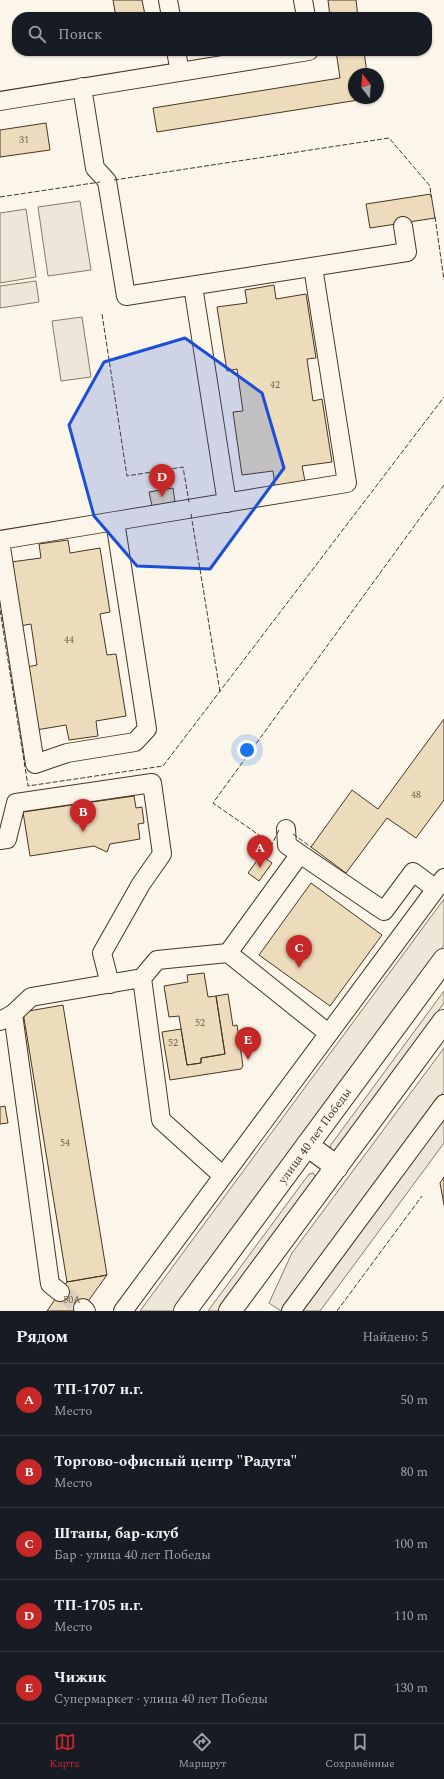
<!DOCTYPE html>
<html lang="ru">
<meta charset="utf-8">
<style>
body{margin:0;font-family:Spectral,serif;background:#242831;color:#f1f3f6}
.compass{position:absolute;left:348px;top:68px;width:36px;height:36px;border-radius:50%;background:#171b24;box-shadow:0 1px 3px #0004;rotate:343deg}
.you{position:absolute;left:247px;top:750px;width:14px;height:14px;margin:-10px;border:3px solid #fff;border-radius:50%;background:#1a73e8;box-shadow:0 0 0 6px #1a73e833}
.badge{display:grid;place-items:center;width:26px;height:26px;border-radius:50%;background:#c62828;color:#fff;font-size:13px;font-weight:700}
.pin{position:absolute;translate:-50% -33px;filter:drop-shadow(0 1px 2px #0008)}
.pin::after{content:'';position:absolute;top:21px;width:14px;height:12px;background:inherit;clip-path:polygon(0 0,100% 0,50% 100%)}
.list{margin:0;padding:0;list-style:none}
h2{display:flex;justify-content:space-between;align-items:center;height:52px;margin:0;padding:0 16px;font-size:17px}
h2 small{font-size:13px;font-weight:400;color:#9ea1a6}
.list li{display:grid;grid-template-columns:26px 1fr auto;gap:12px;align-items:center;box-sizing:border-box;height:72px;padding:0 16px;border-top:1px solid #363941}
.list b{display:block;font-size:15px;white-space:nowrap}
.list p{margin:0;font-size:13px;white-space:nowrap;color:#9ea1a6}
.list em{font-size:13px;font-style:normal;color:#9ea1a6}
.icon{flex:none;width:22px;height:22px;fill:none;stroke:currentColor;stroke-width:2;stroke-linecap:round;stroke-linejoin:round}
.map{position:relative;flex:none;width:444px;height:1311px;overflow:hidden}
.search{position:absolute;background:#171b24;box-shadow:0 1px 3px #0004;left:12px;right:12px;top:12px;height:44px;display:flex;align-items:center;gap:10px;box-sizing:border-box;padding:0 14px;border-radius:16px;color:#9ea1a6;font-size:15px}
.sheet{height:412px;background:#171b24}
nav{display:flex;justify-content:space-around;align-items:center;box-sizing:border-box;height:56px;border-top:1px solid #363941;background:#171b24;font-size:11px;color:#9ea1a6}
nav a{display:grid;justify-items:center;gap:2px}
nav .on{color:#c62828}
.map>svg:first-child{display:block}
.green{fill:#ede6d9;stroke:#887966}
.building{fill:#ecdcbc;stroke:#4a3520}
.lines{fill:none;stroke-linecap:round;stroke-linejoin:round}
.minor-tunnel{stroke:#d8cfc1;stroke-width:18;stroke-dasharray:18 9;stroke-linecap:butt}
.minor-casing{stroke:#4a3520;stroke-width:20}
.major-casing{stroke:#4a3520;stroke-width:24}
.minor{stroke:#fbf6e9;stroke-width:18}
.major{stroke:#fbf6e9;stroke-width:22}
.fence{stroke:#4a3520;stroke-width:1;stroke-dasharray:5 2;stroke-linecap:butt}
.marked{fill:#1d4ed8;fill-opacity:0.2;stroke:#1d4ed8;stroke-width:3;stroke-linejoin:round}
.labels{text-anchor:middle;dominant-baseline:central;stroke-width:3;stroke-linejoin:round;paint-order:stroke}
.number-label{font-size:10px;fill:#725f47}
.street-label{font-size:12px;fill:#4a3520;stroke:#fbf6e9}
</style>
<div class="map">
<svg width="444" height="1311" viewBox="0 0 444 1311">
<rect width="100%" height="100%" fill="#fbf6e9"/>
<!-- green -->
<path class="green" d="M80,201L91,270L48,276L38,207Z
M26,209L36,277L0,283V213Z
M36,281L39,302L0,308V286Z
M82,317L91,377L61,381L52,321Z
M444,899V945L175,1311H140Z
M444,991V1003L335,1150L332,1151L330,1146Z
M444,1048V1091L281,1311L269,1303L292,1253Z
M444,1120V1143L320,1311H303Z
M313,1173L315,1176V1179L218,1311H208L309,1174Z"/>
<!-- building -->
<path class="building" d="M113,0H142L145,15L116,17Z
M328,0H356L358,17H330Z
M336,51H364L367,74H354V98H371L157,132L153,108L340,78Z
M46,123L50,150L0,157V130Z
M431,194L435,218L370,228L366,204Z
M274,285L276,299L306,294L316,358L307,359L313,401L322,399L332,462L302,466L305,481L275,486L273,471L242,475L233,412L243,411L237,369L227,371L217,307L247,303L245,290Z
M173,488L175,502L152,506L149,492Z
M68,540L70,553L100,548L110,612L100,614L107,655L116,654L126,716L96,721L98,736L69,740L66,725L36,730L27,667L37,665L31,624L20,626L11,562L41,558L39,544Z
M444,719V800L416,838L387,818L346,873L311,847L352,790L378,809Z
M134,796L136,808L142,807L144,823L138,824L140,839L110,844L107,852L94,846L30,856L23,812Z
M261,855L272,863L259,881L248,873Z
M311,883L382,935L330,1006L259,955Z
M204,973L208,997L216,996L225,1054L201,1058V1063L187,1065L179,1016L169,1017L164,986L188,982L187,975Z
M228,994L233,1026L237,1025L243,1066L241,1069L170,1080L162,1032L181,1029L187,1065L201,1063V1058L225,1054L216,996Z
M63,1005L107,1275L67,1282L23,1012Z
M5,1106L8,1123L0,1124V1107Z
M444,1177V1205L440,1183Z
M107,1275L81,1311H47L67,1282Z"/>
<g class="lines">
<!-- minor-tunnel -->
<path class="minor-tunnel" d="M60,1292L83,1308"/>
<defs>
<path id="minor" d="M168,0L171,17
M303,0L306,17
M176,51L180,72
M82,87L95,168L107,181L126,296L407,252L403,226
M0,101L309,51
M193,286L227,503
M115,521L347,483L313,267
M0,540L115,521L147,729L135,742L67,753L35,764L0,541
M0,840L7,839L16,803L152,783L162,854L141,884L102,953L110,984
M300,854L384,911L413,872L436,889
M228,953L300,854L287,845L286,829
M142,978L161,1120L223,1176
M13,1014L50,1284L60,1292
M0,1021L13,1014L31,997L142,978L157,960L228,953L328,1033
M83,1308L86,1311
M123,1311L444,878
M291,1311L444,1104"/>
<path id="major" d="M307,1145L337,1167
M185,1311L444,960
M230,1311L444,1021"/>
</defs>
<!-- minor casing -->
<use href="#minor" class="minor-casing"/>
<!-- major casing -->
<use href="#major" class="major-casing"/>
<!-- minor -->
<use href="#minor" class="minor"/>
<!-- major -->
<use href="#major" class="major"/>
<!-- fence -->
<path class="fence" d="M114,180L389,138L430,186L431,197
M0,197L100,182
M435,217L444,280
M102,314L127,476L183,467L189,502
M191,514L220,692
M0,610L28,786L163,766L444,397
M279,830L272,844L213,803L444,485
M293,834L311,847
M337,1311L422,1196"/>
</g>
<!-- marked area -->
<path class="marked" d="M185,338L262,393L284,468L210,569L137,566L94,516L69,425L104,362Z"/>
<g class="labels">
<!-- number labels -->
<g class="number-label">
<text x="24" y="140">31</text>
<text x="275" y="385">42</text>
<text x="69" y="640">44</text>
<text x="416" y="795">48</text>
<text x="200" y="1023">52</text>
<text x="173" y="1043">52</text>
<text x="65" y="1143">54</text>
<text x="72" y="1300">50А</text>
</g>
<!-- street labels -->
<g class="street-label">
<text transform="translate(315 1136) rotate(-54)">улица 40 лет Победы</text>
</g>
</g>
</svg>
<svg class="compass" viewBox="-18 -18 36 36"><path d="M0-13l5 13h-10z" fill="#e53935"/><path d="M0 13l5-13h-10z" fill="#9ea1a6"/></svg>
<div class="you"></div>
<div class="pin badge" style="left:260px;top:868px">A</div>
<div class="pin badge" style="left:83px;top:832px">B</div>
<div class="pin badge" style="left:299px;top:968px">C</div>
<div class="pin badge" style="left:162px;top:497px">D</div>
<div class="pin badge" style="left:248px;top:1060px">E</div>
<div class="search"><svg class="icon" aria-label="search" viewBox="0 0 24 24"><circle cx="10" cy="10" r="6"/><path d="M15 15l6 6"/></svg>Поиск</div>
</div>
<section class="sheet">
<h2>Рядом<small>Найдено: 5</small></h2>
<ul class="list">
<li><span class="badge">A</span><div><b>ТП-1707 н.г.</b><p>Место</p></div><em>50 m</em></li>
<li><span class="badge">B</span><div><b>Торгово-офисный центр &quot;Радуга&quot;</b><p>Место</p></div><em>80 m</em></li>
<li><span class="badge">C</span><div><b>Штаны, бар-клуб</b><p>Бар · улица 40 лет Победы</p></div><em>100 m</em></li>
<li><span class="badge">D</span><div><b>ТП-1705 н.г.</b><p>Место</p></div><em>110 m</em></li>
<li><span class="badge">E</span><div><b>Чижик</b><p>Супермаркет · улица 40 лет Победы</p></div><em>130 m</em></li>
</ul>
</section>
<nav>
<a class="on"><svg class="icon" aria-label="map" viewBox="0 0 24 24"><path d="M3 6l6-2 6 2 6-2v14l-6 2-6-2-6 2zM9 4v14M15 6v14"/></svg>Карта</a>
<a><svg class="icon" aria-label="directions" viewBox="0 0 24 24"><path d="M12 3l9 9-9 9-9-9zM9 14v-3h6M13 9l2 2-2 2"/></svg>Маршрут</a>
<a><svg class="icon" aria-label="saved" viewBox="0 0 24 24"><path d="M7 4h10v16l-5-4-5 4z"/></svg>Сохранённые</a>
</nav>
